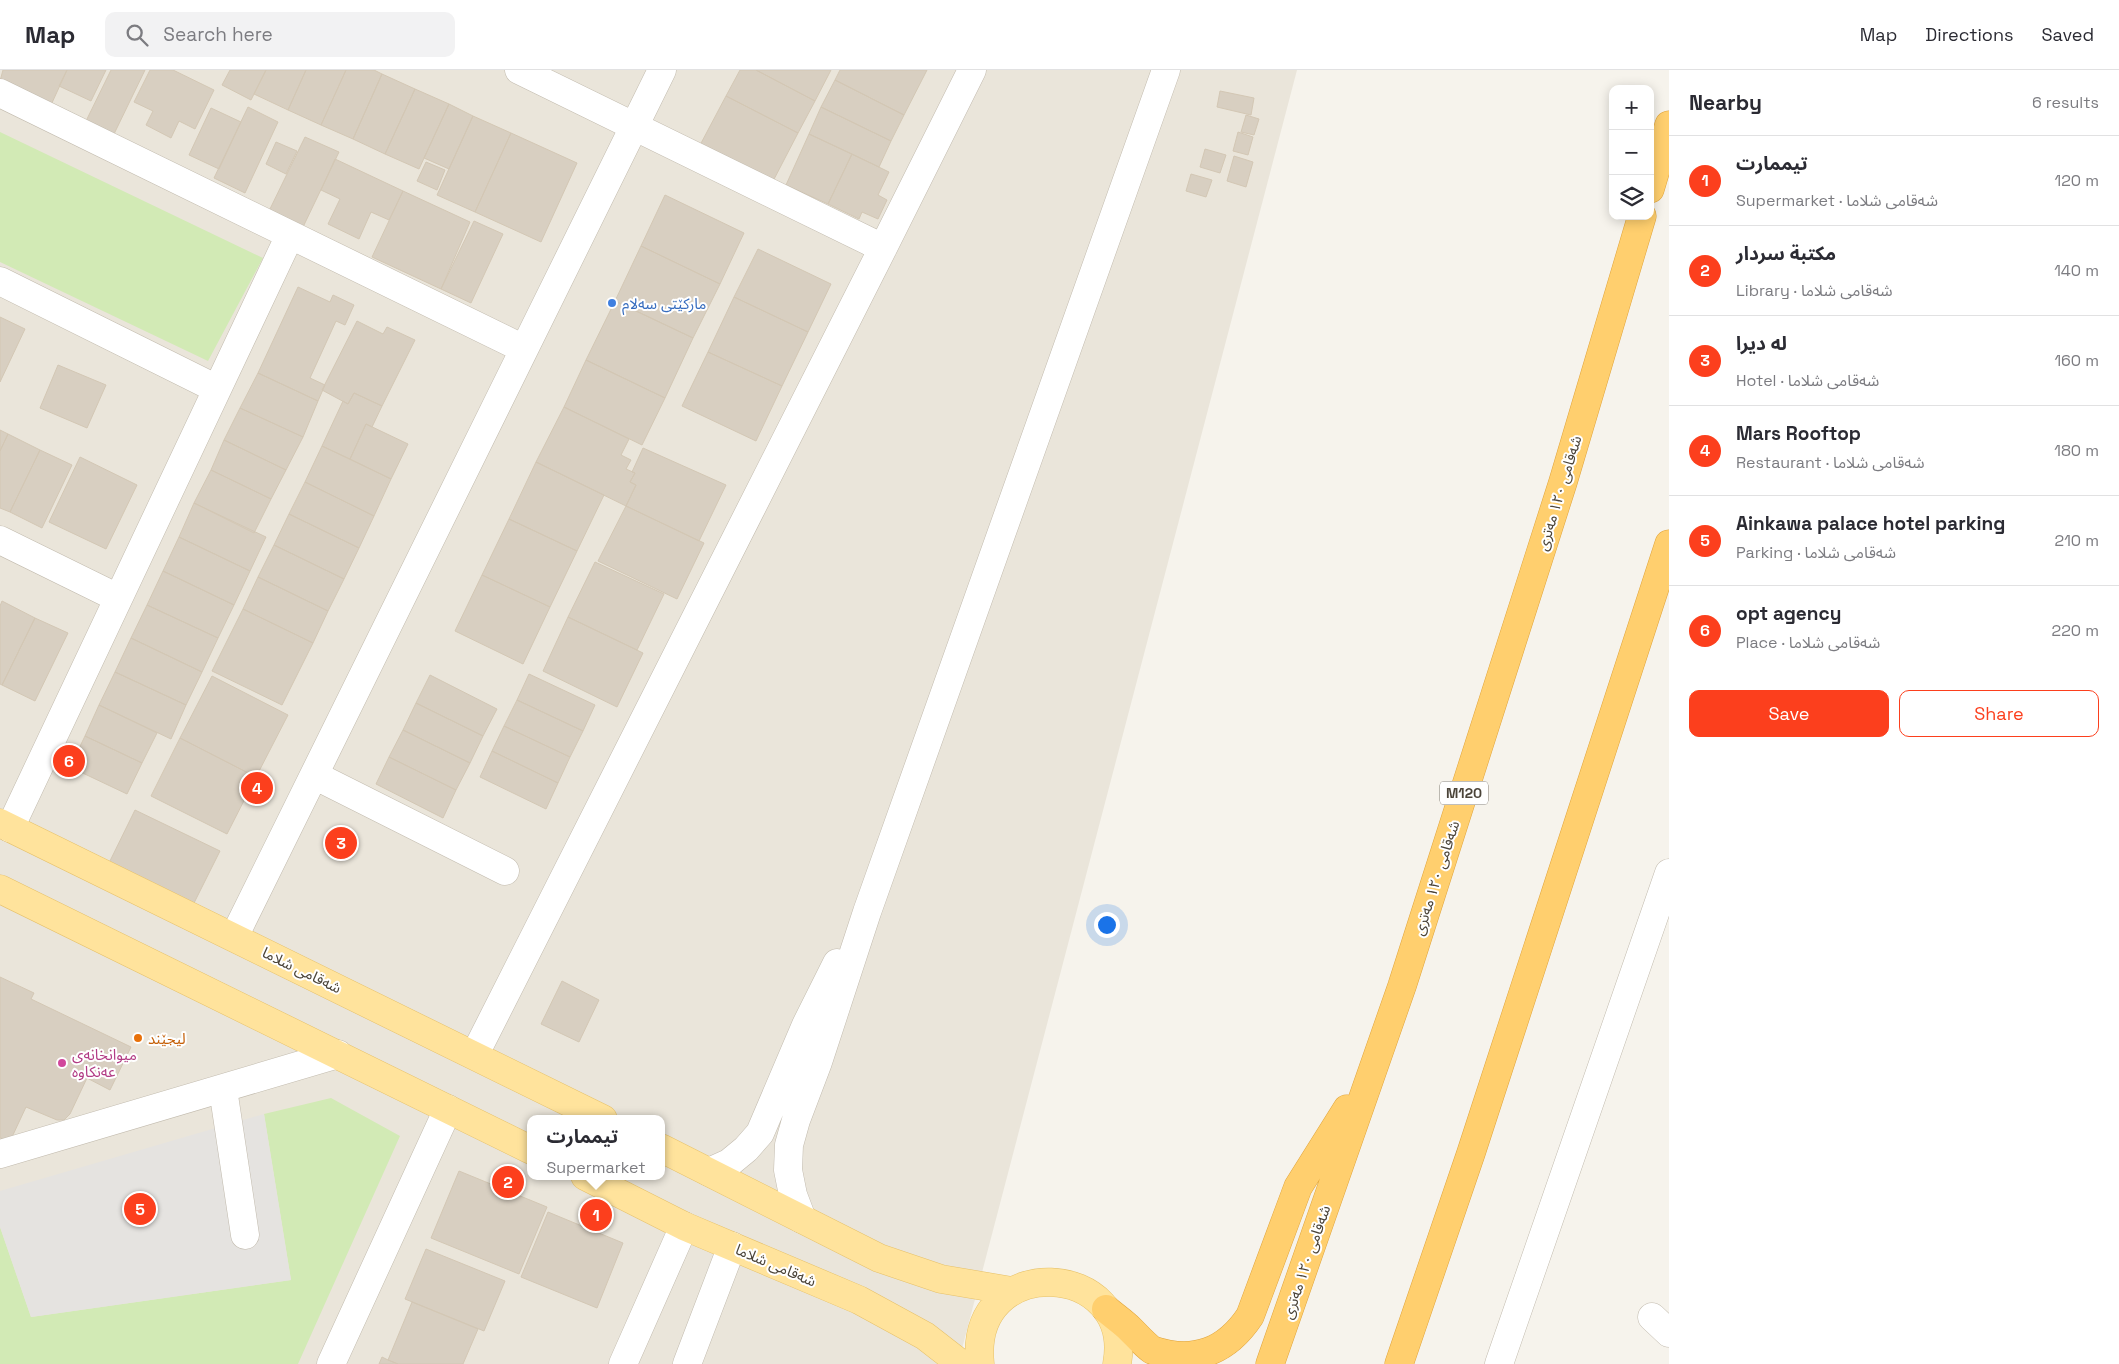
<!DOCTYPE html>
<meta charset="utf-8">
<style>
body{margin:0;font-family:"Space Grotesk","Noto Sans Arabic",sans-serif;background:#f2f2f3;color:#2b2b33}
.controls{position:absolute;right:15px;top:15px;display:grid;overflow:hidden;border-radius:10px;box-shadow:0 2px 12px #0003}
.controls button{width:45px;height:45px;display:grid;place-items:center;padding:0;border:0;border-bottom:1px solid #e1e1e2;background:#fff;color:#2b2b33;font:25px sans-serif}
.you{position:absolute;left:1106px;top:854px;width:18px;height:18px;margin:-12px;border:4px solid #fff;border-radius:50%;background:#1a73e8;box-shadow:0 0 0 8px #1a73e833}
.badge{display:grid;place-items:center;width:32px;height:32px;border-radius:50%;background:#fc3f1d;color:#fff;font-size:16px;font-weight:700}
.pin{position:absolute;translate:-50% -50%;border:2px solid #fff;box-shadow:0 1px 5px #0006}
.popup{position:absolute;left:527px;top:1045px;width:138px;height:65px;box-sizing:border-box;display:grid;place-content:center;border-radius:10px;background:#fff;filter:drop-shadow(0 1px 4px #0005);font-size:16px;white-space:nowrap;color:#7c7c81}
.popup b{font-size:19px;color:#2b2b33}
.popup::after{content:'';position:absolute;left:50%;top:100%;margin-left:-10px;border:10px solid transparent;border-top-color:#fff}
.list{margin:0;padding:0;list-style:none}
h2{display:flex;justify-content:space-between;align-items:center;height:65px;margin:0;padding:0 20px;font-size:21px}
h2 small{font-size:16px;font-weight:400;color:#7c7c81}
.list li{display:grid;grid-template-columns:32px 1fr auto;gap:15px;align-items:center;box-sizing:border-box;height:90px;padding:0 20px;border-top:1px solid #e1e1e2}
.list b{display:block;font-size:19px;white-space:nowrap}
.list p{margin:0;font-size:16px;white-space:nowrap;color:#7c7c81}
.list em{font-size:16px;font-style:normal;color:#7c7c81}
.actions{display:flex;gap:10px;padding:15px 20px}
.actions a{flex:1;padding:11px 0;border:1px solid #fc3f1d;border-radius:10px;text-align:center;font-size:18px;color:#fc3f1d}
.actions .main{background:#fc3f1d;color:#fff}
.icon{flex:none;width:28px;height:28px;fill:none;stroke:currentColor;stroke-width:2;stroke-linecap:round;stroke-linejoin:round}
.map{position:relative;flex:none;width:1669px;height:1294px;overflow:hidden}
header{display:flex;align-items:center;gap:30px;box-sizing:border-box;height:70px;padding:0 25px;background:#fff;border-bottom:1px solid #e1e1e2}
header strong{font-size:24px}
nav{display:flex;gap:28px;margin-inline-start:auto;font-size:18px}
.search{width:350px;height:45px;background:#f2f2f3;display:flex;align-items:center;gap:12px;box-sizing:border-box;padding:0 18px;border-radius:10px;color:#7c7c81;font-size:19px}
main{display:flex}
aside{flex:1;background:#fff}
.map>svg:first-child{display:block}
.residential{fill:#eae5da;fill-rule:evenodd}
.green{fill:#d2eab5}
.parking{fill:#e5e3e0}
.building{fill:#d8cfc1;stroke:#d3c7b4}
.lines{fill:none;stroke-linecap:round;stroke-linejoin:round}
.minor-casing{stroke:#c2bbae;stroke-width:29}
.major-casing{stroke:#e6c16a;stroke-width:29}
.highway-casing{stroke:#e0a43c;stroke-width:29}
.minor{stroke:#fff;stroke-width:28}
.major{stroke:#ffe39c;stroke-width:28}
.highway{stroke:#ffcf6e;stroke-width:28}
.shop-dot{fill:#3f7fe0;stroke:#fff;stroke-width:2}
.food-dot{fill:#e8710a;stroke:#fff;stroke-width:2}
.hotel-dot{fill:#d1479c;stroke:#fff;stroke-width:2}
.labels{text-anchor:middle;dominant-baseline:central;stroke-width:4;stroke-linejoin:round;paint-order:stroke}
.shield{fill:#fff;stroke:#817c74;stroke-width:1}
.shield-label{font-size:14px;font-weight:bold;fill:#4b4439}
.shop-label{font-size:15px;fill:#366cbe;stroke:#fff;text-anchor:start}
.street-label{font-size:15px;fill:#4b4439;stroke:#fff}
.food-label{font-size:15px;fill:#c56008;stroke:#fff;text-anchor:start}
.hotel-label{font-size:15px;fill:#b23c85;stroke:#fff;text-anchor:start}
</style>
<header>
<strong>Map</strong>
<div class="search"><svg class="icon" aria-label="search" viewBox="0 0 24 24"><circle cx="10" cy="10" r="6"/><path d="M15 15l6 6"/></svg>Search here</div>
<nav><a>Map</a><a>Directions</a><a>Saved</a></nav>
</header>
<main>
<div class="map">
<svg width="1669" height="1294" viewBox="0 0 1669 1294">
<rect width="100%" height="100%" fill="#f6f3ec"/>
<!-- residential -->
<path class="residential" d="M0,0H1297L958,1294H0ZM531,1049H661V1106H531Z"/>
<!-- green -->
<path class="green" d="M0,62L263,188L208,291L0,192Z
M331,1028L400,1066L298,1294H0V1157L31,1247L291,1210L264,1044Z"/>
<!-- parking -->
<path class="parking" d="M264,1044L291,1210L31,1247L0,1157V1121Z"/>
<!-- building -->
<path class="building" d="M3,0H67L51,35L0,11Z
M67,0H106L91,31L59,16Z
M111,0H145L114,64L86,51Z
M150,0H173L214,20L195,59L179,51L171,68L146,55L153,41L134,32Z
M230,0H266L251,30L222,15Z
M266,0H306L288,40L254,24Z
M306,0H346L321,55L288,40Z
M346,0H374L382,4L353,69L321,55Z
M740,0H756L815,31L798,63L726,26Z
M756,0H831L815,31Z
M840,0H927L904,45L835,10Z
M382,4L415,19L385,84L353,69Z
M835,10L904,45L891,71L821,37Z
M415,19L449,34L419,99L385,84Z
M1220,21L1254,28L1251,45L1217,37Z
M726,26L798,63L771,115L699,77Z
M449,34L473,46L449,99L424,88Z
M248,37L278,52L245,123L214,108Z
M821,37L891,71L879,97L809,64Z
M211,38L241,52L219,99L189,85Z
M1246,45L1259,49L1254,65L1241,62Z
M473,46L511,63L475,142L437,125Z
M1238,62L1253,67L1248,85L1233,81Z
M511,63L577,93L541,172L475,142Z
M809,64L852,84L828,134L786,115Z
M305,67L339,82L303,157L269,141Z
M276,72L297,81L286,104L266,94Z
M1205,79L1226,85L1220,103L1200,97Z
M852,84L889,102L878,125L887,130L878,149L862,142L859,149L828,134Z
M1234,86L1253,92L1246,117L1227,111Z
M335,89L403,121L389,150L371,142L359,169L328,154L340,129L321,120Z
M426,92L445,100L437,120L417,111Z
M1191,104L1212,110L1206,127L1186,121Z
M403,121L470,152L441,219L372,187Z
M665,125L744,163L720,214L641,176Z
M474,151L503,164L471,233L441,219Z
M641,176L720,214L693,268L615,231Z
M758,179L831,214L808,262L734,227Z
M298,217L330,232L333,225L354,235L345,255L336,251L310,308L325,315L318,331L258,303Z
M734,227L808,262L782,316L708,282Z
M615,231L693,268L665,328L586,290Z
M0,247L25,259L0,312Z
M357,251L383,264L387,257L415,270L382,336L354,323L348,334L322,320Z
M708,282L782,316L756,371L682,336Z
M586,290L665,328L642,375L564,337Z
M58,295L106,315L87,358L40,338Z
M258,303L318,331L303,367L240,338Z
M354,323L382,336L372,357L366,354L350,389L322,376L343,331L348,334Z
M564,337L629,369L621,385L631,390L626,399L635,403L630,412L636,415L626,436L536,392Z
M240,338L303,367L286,400L224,370Z
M366,354L408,374L391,409L350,389Z
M0,360L8,364L0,381Z
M8,364L40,380L10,442L0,438V381Z
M224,370L286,400L271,429L211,400Z
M322,376L391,409L374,446L305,412Z
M643,378L726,415L699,471L626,436L636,415L630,412L635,403L632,402Z
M40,380L72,395L42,458L10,442Z
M80,387L137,415L106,479L49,452Z
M536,392L604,425L577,481L509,449Z
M211,400L271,429L254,463L194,433Z
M305,412L374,446L359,478L289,444Z
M194,433L266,467L250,501L179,467Z
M626,436L704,473L677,529L598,491Z
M289,444L359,478L344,509L274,475Z
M509,449L577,481L550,537L482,505Z
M179,467L250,501L234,535L163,501Z
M274,475L344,509L328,541L258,507Z
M595,492L664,524L637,580L568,547Z
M163,501L234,535L218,568L147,535Z
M482,505L550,537L523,594L455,561Z
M258,507L328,541L313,573L243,539Z
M2,531L35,548L2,615L0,614V536Z
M147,535L218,568L202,602L131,568Z
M243,539L313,573L282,635L212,601Z
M568,547L643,583L617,637L543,601Z
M35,548L68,563L35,631L2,615Z
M131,568L202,602L186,635L115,602Z
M115,602L186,635L171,669L99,635Z
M529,604L595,635L583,661L517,630Z
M430,605L497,639L483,666L416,633Z
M212,606L288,645L256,707L180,668Z
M517,630L583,661L570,687L504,656Z
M416,633L483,666L470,693L403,660Z
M99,635L157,663L142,693L85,666Z
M504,656L570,687L558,713L492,681Z
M403,660L470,693L456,720L389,687Z
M85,666L142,693L127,724L70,697Z
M180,668L256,707L227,764L151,726Z
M492,681L558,713L546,739L480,707Z
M389,687L456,720L443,748L376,714Z
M135,740L220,781L193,835L108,795Z
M0,907L34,923L31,929L131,977L110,1020L87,1008L70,1044L64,1050H57L26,1037L12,1067L4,1069L0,1068Z
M562,911L599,930L579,972L541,954Z
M459,1101L547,1137L519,1204L431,1168Z
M548,1142L623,1173L597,1238L521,1207Z
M426,1179L505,1211L484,1261L405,1229Z
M412,1232L478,1259L463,1294H398L388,1290Z
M382,1287L388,1290L398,1294H379Z"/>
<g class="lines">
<defs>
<path id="minor" d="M519,0L883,178
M0,23L524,279
M0,211L217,319
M0,470L118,528
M314,705L505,801
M10,758L290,165
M234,867L662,0
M475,984L883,178L972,0
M223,1019L245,1165
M0,1084L338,984
M709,1102L729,1093L746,1079L760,1063L806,955L837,893
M802,1149L793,1125L788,1100L789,1075L796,1050L818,992L867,842L1166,0
M1652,1247L1669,1263
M331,1294L448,1039
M623,1294L684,1156
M687,1294L732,1176
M1499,1294L1669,803"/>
<path id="major" d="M0,753L603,1049
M0,819L531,1080
M661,1078L879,1188L941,1209L1012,1221
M585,1106L684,1156L859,1230L925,1266L961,1294
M980,1294C968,1180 1136,1190 1117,1294"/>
<path id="highway" d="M1650,119L1669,55
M1106,1239C1114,1246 1123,1252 1130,1259C1137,1266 1144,1274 1152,1280C1194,1294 1226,1282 1250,1246L1298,1117L1347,1039
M1270,1294L1402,916L1563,412L1642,146
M1399,1294L1471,1083L1669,474"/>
</defs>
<!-- minor casing -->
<use href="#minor" class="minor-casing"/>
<!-- major casing -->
<use href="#major" class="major-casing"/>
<!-- highway casing -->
<use href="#highway" class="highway-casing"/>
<!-- minor -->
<use href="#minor" class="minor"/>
<!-- major -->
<use href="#major" class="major"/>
<!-- highway -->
<use href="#highway" class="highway"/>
</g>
<!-- markers -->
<circle class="shop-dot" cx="612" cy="233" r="5"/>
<circle class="food-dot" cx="138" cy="968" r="5"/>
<circle class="hotel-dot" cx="62" cy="993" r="5"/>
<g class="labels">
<!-- shield labels -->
<rect class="shield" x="1440" y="711.5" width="48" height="23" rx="4"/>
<g class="shield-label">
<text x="1464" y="723">M120</text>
</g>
<!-- shop labels -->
<g class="shop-label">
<text x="622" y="233">مارکێتی سەلام</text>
</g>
<!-- street labels -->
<g class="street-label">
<text transform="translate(1559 423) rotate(-73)">شەقامی ١٢٠ مەتری</text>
<text transform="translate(1436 808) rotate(-72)">شەقامی ١٢٠ مەتری</text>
<text transform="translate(302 900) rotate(26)">شەقامی شلاما</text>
<text transform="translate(1306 1192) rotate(-71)">شەقامی ١٢٠ مەتری</text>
<text transform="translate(776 1195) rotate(23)">شەقامی شلاما</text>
</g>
<!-- food labels -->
<g class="food-label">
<text x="148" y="968">لیجێند</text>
</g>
<!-- hotel labels -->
<g class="hotel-label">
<text x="72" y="984">میوانخانەی<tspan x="72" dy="17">عەنکاوە</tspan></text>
</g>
</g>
</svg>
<div class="controls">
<button>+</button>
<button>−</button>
<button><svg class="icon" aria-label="layers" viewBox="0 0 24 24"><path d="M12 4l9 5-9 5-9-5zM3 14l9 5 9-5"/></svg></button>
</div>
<div class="you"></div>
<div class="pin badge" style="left:596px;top:1145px">1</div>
<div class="popup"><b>تیممارت</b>Supermarket</div>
<div class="pin badge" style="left:508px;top:1112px">2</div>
<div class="pin badge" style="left:341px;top:773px">3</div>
<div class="pin badge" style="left:257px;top:718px">4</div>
<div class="pin badge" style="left:140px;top:1139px">5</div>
<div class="pin badge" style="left:69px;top:691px">6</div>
</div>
<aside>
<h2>Nearby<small>6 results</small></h2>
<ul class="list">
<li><span class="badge">1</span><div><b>تیممارت</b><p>Supermarket · شەقامی شلاما</p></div><em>120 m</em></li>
<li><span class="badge">2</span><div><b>مكتبة سردار</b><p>Library · شەقامی شلاما</p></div><em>140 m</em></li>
<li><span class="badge">3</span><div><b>له ديرا</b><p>Hotel · شەقامی شلاما</p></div><em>160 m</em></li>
<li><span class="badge">4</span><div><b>Mars Rooftop</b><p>Restaurant · شەقامی شلاما</p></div><em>180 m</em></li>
<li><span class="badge">5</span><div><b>Ainkawa palace hotel parking</b><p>Parking · شەقامی شلاما</p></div><em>210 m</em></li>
<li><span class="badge">6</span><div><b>opt agency</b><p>Place · شەقامی شلاما</p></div><em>220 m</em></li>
</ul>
<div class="actions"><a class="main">Save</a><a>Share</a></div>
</aside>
</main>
